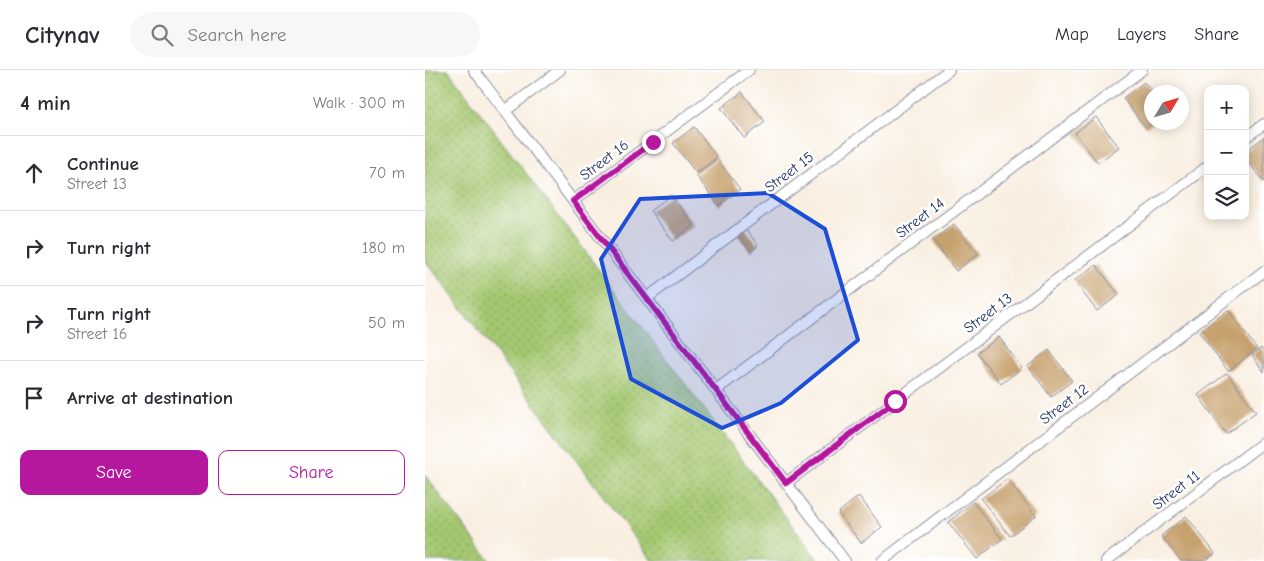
<!DOCTYPE html>
<meta charset="utf-8">
<style>
body{margin:0;font-family:"Comic Neue",sans-serif;background:#f7f7f7;color:#2b2b33}
.controls{position:absolute;right:15px;top:15px;display:grid;overflow:hidden;border-radius:10px;box-shadow:0 2px 12px #0003}
.controls button{width:45px;height:45px;display:grid;place-items:center;padding:0;border:0;border-bottom:1px solid #e1e1e2;background:#fff;color:#2b2b33;font:25px sans-serif}
.compass{position:absolute;left:719px;top:15px;width:45px;height:45px;border-radius:50%;background:#fff;box-shadow:0 2px 12px #0003;rotate:52deg}
.stop{position:absolute;width:15px;height:15px;margin:-11px;border:4px solid #b5179e;border-radius:50%;background:#fff}
.stop.end{background:#b5179e;border-color:#fff;box-shadow:0 1px 5px #0008}
.list{margin:0;padding:0;list-style:none}
h2{display:flex;justify-content:space-between;align-items:center;height:65px;margin:0;padding:0 20px;font-size:21px}
h2 small{font-size:16px;font-weight:400;color:#7c7c81}
.list li{display:grid;grid-template-columns:32px 1fr auto;gap:15px;align-items:center;box-sizing:border-box;height:75px;padding:0 20px;border-top:1px solid #e1e1e2}
.list b{display:block;font-size:19px;white-space:nowrap}
.list p{margin:0;font-size:16px;white-space:nowrap;color:#7c7c81}
.list em{font-size:16px;font-style:normal;color:#7c7c81}
.actions{display:flex;gap:10px;padding:15px 20px}
.actions a{flex:1;padding:11px 0;border:1px solid #b5179e;border-radius:10px;text-align:center;font-size:18px;color:#b5179e}
.actions .main{background:#b5179e;color:#fff}
.icon{flex:none;width:28px;height:28px;fill:none;stroke:currentColor;stroke-width:2;stroke-linecap:round;stroke-linejoin:round}
.map{position:relative;flex:none;width:839px;height:491px;overflow:hidden}
header{display:flex;align-items:center;gap:30px;box-sizing:border-box;height:70px;padding:0 25px;background:#fff;border-bottom:1px solid #e1e1e2}
header strong{font-size:24px}
nav{display:flex;gap:28px;margin-inline-start:auto;font-size:18px}
.search{width:350px;height:45px;background:#f7f7f7;display:flex;align-items:center;gap:12px;box-sizing:border-box;padding:0 18px;border-radius:28px;color:#7c7c81;font-size:19px}
main{display:flex}
aside{flex:1;background:#fff}
.map>svg:first-child{display:block}
.garden{fill:url(#garden-dots);stroke:#607b67}
.building{fill:#c6a06d}
.lines{fill:none;stroke-linecap:round;stroke-linejoin:round}
.street-casing{stroke:#8a8fa0;stroke-width:12}
.street{stroke:#fff;stroke-width:10}
.route{stroke:#b5179e;stroke-width:6}
.marked{fill:#1d4ed8;fill-opacity:0.2;stroke:#1d4ed8;stroke-width:4;stroke-linejoin:round}
.labels{text-anchor:middle;dominant-baseline:central;stroke-width:5;stroke-linejoin:round;paint-order:stroke}
.street-label{font-size:15px;fill:#1b2f5e;stroke:#fff}
</style>
<header>
<strong>Citynav</strong>
<div class="search"><svg class="icon" aria-label="search" viewBox="0 0 24 24"><circle cx="10" cy="10" r="6"/><path d="M15 15l6 6"/></svg>Search here</div>
<nav><a>Map</a><a>Layers</a><a>Share</a></nav>
</header>
<main>
<aside>
<h2>4 min<small>Walk · 300 m</small></h2>
<ul class="list">
<li><svg class="icon" aria-label="ahead" viewBox="0 0 24 24"><path d="M12 20V5M6 11l6-6 6 6"/></svg><div><b>Continue</b><p>Street 13</p></div><em>70 m</em></li>
<li><svg class="icon" aria-label="right" viewBox="0 0 24 24"><path d="M7 20v-9h11M14 6l5 5-5 5"/></svg><div><b>Turn right</b></div><em>180 m</em></li>
<li><svg class="icon" aria-label="right" viewBox="0 0 24 24"><path d="M7 20v-9h11M14 6l5 5-5 5"/></svg><div><b>Turn right</b><p>Street 16</p></div><em>50 m</em></li>
<li><svg class="icon" aria-label="arrive" viewBox="0 0 24 24"><path d="M6 21V4h12l-3 4 3 4H6"/></svg><div><b>Arrive at destination</b></div></li>
</ul>
<div class="actions"><a class="main">Save</a><a>Share</a></div>
</aside>
<div class="map">
<svg width="839" height="491" viewBox="0 0 839 491">
<defs>
<pattern id="garden-dots" width="8" height="8" patternUnits="userSpaceOnUse" patternTransform="scale(1.25)"><rect width="8" height="8" fill="#a4c770"/><path d="M2 2h.1M6 6h.1" fill="none" stroke="#85a25f" stroke-width="1.8" stroke-linecap="round"/></pattern>
</defs>
<rect width="100%" height="100%" fill="#fff"/>
<filter id="ink" filterUnits="userSpaceOnUse"><feTurbulence type="fractalNoise" baseFrequency=".02" numOctaves="2"/><feDisplacementMap in="SourceGraphic" scale="10" xChannelSelector="R" yChannelSelector="G"/><feConvolveMatrix kernelMatrix="1 2 1 2 8 2 1 2 1" color-interpolation-filters="sRGB"/></filter>
<filter id="wash" filterUnits="userSpaceOnUse"><feTurbulence type="fractalNoise" baseFrequency=".0096" numOctaves="4" result="noise"/><feDisplacementMap in="SourceGraphic" scale="20" xChannelSelector="R" yChannelSelector="G"/><feGaussianBlur stdDeviation="1.12" result="paint"/><feColorMatrix in="noise" values="0 0 0 0 0 0 0 0 0 0 0 0 0 0 0 0 0 1.4 0 .05"/><feComposite in="paint" operator="in"/></filter>
<g filter="url(#wash)">
<rect width="100%" height="100%" fill="#f9efe1"/>
<!-- garden -->
<path class="garden" d="M0,0H23L394,491H227L0,190Z
M0,405L65,491H0Z"/>
<g id="blocks">
<!-- building -->
<path class="building" d="M719,12L728,22L726,52H729L721,58L698,28Z
M317,22L340,52L319,68L296,38Z
M671,47L694,77L673,93L650,63Z
M269,57L292,87L271,103L248,73Z
M839,67V112L820,88V82Z
M292,89L315,119L294,136L271,105Z
M246,125L269,155L248,171L225,141Z
M529,154L553,184L531,201L508,170Z
M319,157L333,175L326,182L311,163Z
M671,195L694,225L672,241L649,211Z
M803,240L832,279L803,301L774,262Z
M574,267L597,298L576,314L552,283Z
M836,278L839,282V302L827,285Z
M624,280L647,311L626,327L603,296Z
M802,303L831,342L801,364L773,325Z
M582,409L611,446L585,466L556,429Z
M434,426L457,457L436,473L413,443Z
M548,432L577,469L552,489L523,452Z
M761,446L790,483L780,491H756L736,466Z"/>
</g>
</g>
<g filter="url(#ink)">
<use href="#blocks" fill-opacity="0" stroke="#8a8fa0" stroke-width="1"/>
<g class="lines">
<defs>
<path id="street" d="M49,0L420,491
M80,41L135,0
M820,68L839,54
M148,131L324,0
M222,228L524,0
M291,320L717,0
M361,413L783,96
M457,491L839,201
M681,491L839,372"/>
</defs>
<!-- street casing -->
<use href="#street" class="street-casing"/>
<!-- street -->
<use href="#street" class="street"/>
</g>
</g>
<g class="lines" filter="url(#ink)">
<!-- route -->
<path class="route" d="M228,72L148,131L361,413L470,331"/>
</g>
<!-- marked area -->
<path class="marked" d="M343,123L400,159L433,270L356,333L297,358L206,309L176,189L215,129Z"/>
<g class="labels">
<!-- street labels -->
<g class="street-label">
<text transform="translate(179 90) rotate(-37)">Street 16</text>
<text transform="translate(364 102) rotate(-37)">Street 15</text>
<text transform="translate(495 148) rotate(-37)">Street 14</text>
<text transform="translate(563 243) rotate(-37)">Street 13</text>
<text transform="translate(639 334) rotate(-37)">Street 12</text>
<text transform="translate(751 420) rotate(-37)">Street 11</text>
</g>
</g>
</svg>
<div class="controls">
<button>+</button>
<button>−</button>
<button><svg class="icon" aria-label="layers" viewBox="0 0 24 24"><path d="M12 4l9 5-9 5-9-5zM3 14l9 5 9-5"/></svg></button>
</div>
<svg class="compass" viewBox="-18 -18 36 36"><path d="M0-13l5 13h-10z" fill="#e53935"/><path d="M0 13l5-13h-10z" fill="#7c7c81"/></svg>
<div class="stop" style="left:470px;top:331px"></div>
<div class="stop end" style="left:228px;top:72px"></div>
</div>
</main>
